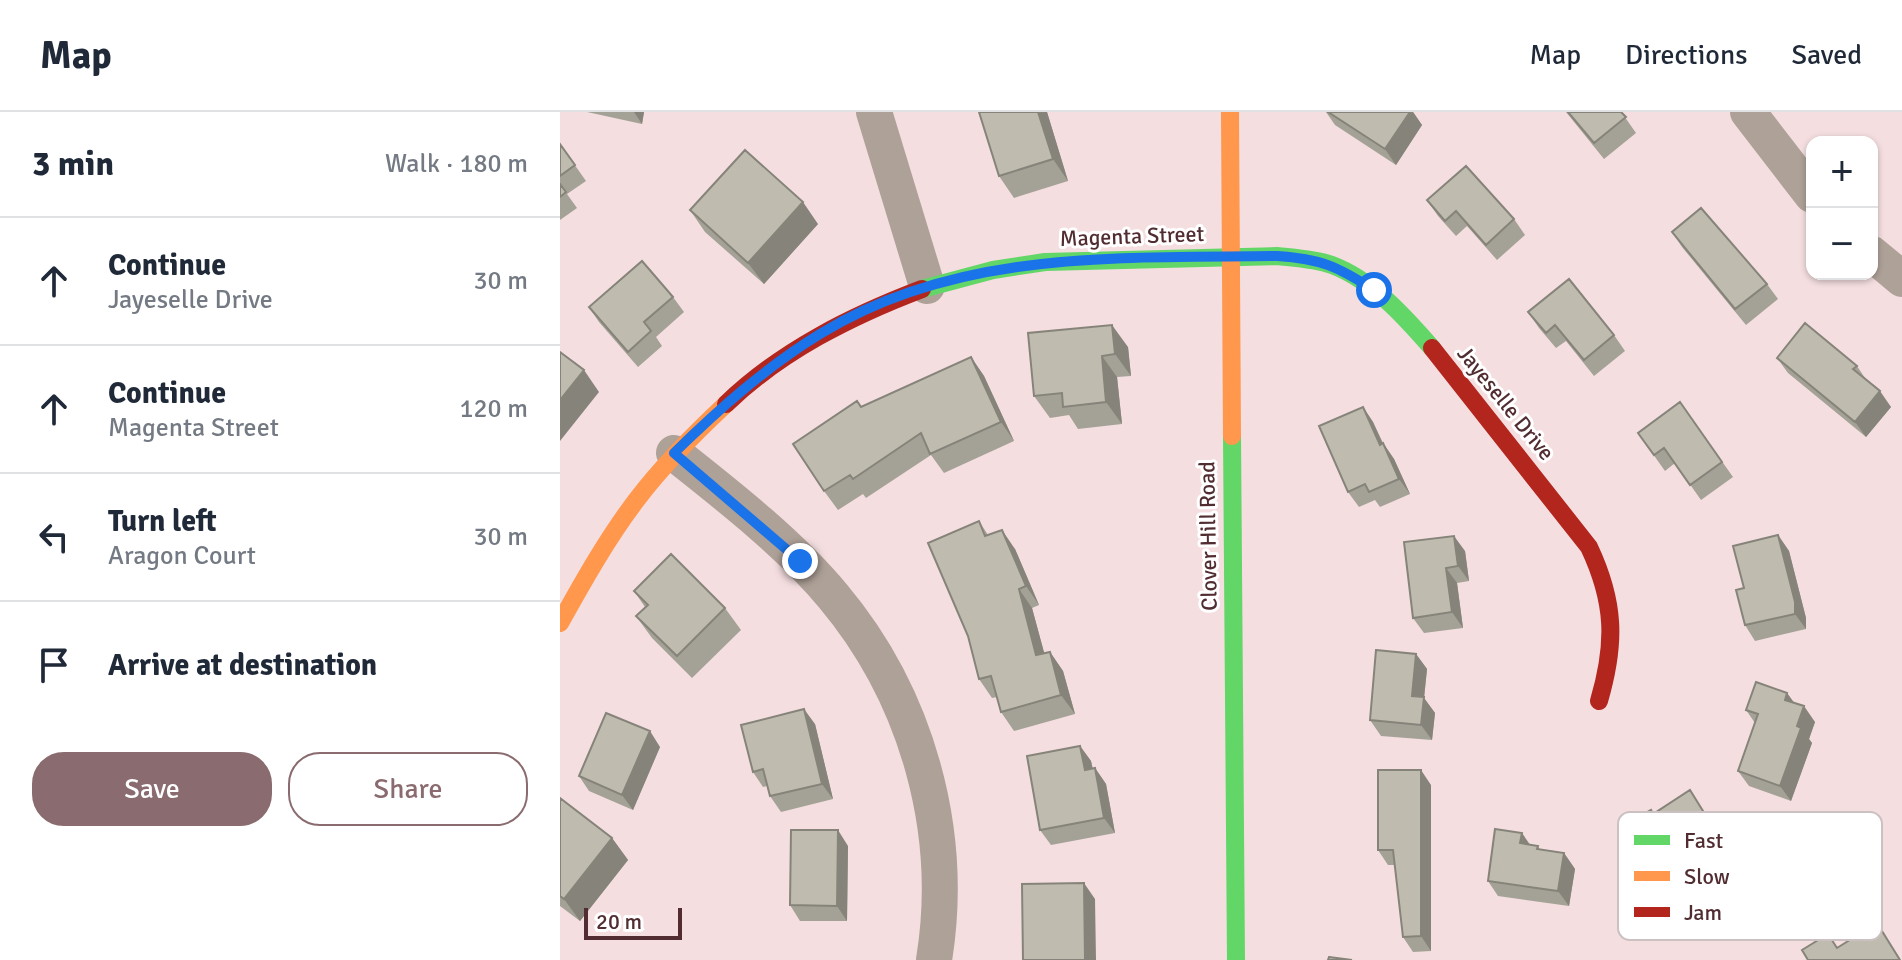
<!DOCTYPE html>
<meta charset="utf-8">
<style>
body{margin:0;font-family:Signika,sans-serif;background:#f2f2f3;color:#1f2937}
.controls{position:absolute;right:24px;top:24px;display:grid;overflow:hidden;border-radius:16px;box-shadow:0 2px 6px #0004}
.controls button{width:72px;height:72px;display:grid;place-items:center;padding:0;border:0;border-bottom:2px solid #e0e1e3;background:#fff;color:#1f2937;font:40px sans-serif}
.scale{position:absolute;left:24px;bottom:20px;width:98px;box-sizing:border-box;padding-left:8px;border:4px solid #512d32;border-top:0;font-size:22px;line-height:28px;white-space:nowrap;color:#512d32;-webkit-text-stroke:6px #fff;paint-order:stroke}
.stop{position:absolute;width:24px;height:24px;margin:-18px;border:6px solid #1a73e8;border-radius:50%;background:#fff}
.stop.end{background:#1a73e8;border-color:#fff;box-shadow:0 2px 8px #0008}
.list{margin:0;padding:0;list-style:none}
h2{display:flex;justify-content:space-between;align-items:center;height:104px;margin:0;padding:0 32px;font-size:34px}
h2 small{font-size:26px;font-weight:400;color:#747a83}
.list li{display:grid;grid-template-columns:52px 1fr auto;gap:24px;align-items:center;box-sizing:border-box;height:128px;padding:0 32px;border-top:2px solid #e0e1e3}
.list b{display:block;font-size:30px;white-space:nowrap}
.list p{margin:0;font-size:26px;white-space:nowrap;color:#747a83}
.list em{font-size:26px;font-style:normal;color:#747a83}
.actions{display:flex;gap:16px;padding:24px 32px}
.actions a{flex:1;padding:18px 0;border:2px solid #8a6b6f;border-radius:32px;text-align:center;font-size:28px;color:#8a6b6f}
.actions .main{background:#8a6b6f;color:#fff}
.icon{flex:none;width:44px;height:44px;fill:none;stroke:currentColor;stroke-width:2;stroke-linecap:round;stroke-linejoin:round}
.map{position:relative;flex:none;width:1342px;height:848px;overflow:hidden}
header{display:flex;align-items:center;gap:48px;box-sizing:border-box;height:112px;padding:0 40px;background:#fff;border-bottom:2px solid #e0e1e3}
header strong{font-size:38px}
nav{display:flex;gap:44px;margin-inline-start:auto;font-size:28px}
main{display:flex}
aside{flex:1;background:#fff}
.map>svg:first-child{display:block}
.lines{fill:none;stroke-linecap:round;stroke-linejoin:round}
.street{stroke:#aea198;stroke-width:36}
.fast{stroke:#63d668;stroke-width:18}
.slow{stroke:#ff974d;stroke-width:18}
.jam{stroke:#b3261e;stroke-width:18}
.wall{fill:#a4a296}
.shaded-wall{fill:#86847a}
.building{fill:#bfbcaf;stroke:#86847a;stroke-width:2}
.route{stroke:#1a73e8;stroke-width:10}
.labels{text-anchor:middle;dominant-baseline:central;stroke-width:6;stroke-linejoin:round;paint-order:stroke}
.street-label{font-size:22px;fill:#512d32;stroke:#fff}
.key{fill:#fff;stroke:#cbc0c2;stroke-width:2}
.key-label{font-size:22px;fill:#512d32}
</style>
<header>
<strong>Map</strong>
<nav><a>Map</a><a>Directions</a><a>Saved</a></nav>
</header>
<main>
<aside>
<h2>3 min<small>Walk · 180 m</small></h2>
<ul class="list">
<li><svg class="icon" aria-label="ahead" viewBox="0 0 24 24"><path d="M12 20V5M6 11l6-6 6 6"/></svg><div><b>Continue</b><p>Jayeselle Drive</p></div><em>30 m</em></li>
<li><svg class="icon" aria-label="ahead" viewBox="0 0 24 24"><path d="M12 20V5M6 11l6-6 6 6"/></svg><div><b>Continue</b><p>Magenta Street</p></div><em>120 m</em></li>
<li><svg class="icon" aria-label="left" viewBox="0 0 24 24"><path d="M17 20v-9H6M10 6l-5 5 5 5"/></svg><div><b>Turn left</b><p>Aragon Court</p></div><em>30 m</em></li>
<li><svg class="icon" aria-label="arrive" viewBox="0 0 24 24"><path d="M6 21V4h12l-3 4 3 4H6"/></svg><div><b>Arrive at destination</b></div></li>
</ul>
<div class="actions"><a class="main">Save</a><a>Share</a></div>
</aside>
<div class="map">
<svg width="1342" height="848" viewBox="0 0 1342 848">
<rect width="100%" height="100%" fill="#f4dee0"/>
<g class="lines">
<!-- street -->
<path class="street" d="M314,0L367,174
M1188,0L1252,83
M1312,142L1342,167
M114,341C167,383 230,432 273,484C357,584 395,719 374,848"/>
<!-- fast -->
<path class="fast" d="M362,177L433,158L485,150L717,144C735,146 755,147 772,153C812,168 845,205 872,236
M672,324L676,848"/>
<!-- slow -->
<path class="slow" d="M670,0L672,324
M0,511C24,468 48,425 78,386C104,352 135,321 166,292"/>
<!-- jam -->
<path class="jam" d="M872,236L1029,435C1055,490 1056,531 1039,589
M166,292C221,239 291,204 362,177"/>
</g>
<!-- wall -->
<path class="wall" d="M27,0H84L82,12Z
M419,0H487L508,69L454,86L439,64Z
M766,0H853L862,13L836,53L775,13Z
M1006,0H1063L1062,1L1076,21L1044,47Z
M0,32L26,69L7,82L17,96L0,108Z
M867,88L954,107L965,123L937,148L907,114L896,124L878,104Z
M130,98L258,112L204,172L145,120Z
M1112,120L1207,172L1218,187L1186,213L1122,135Z
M113,185L124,200L96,225L102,234L78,255L39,210L29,195Z
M968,200L1054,223L1065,239L1034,264L1006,229L996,236L979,216Z
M468,221L568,235L571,264L557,265L562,312L518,317L509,303L490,306L474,284Z
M411,245L424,264L454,329L384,361L371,343L306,386L303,382L278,398L264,379L301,295Z
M1217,246L1297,254L1307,269L1331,295L1306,325L1228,261Z
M1120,290L1173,365L1141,388L1115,351L1105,359L1078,321Z
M803,295L813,310L823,331L834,347L850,382L820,395L815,388L799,395L788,380Z
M419,409L428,423L455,437L479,493L472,496L484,541L490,540L503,559L515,602L454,619L441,600L437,585L432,586L419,567Z
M1218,423L1229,439L1246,506V517L1195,529L1185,513Z
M844,430L905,439L909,469L897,471L903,516L864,521L853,506Z
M74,479L165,496L181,518L132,566L92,526L76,504L85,495Z
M856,542L867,557L864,586L875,601L872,628L821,624L810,608Z
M1227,581L1234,591L1255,610L1249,627L1252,631L1231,689L1189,674L1178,659L1195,611L1186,598Z
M255,612L273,687L221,700L210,684L207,674L203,675L193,660Z
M520,634L531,649L533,657L535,656L546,672L555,721L491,733L480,718Z
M100,635L73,698L29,679L19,664Z
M871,673V839L853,840L843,825L835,753H828L818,738Z
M1130,678L1167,735L1104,774L1094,759L1093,702Z
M0,686L52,726L68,748L20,809L0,794Z
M970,733L978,734L980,738L1004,741L1015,757L1009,794L938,784L928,769Z
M288,734L287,809H240L230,793Z"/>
<!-- shaded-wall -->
<path class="shaded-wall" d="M74,0H84L82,12Z
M478,0H487L508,69L493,47Z
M850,0H853L862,13L836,53L825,37Z
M243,90L258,112L204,172L188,151Z
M552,213L568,235L571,264L555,242Z
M542,244L557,265L562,312L546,290Z
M411,245L424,264L454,329L441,310Z
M24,258L39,280L0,329V288Z
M1320,279L1331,295L1306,325L1295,310Z
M803,295L813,310L830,348L820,333Z
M823,331L834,347L850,382L839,367Z
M442,418L455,437L479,493L466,474Z
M1218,423L1229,439L1246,506V517L1235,502Z
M894,424L905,439L909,469L898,454Z
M886,456L897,471L903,516L892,500Z
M459,477L472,496L490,562L476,543Z
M490,540L503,559L515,602L501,583Z
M856,542L867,557L864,586L875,601L872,628L861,613L852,584Z
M1227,581L1238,596L1225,588Z
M1244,594L1255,610L1249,627L1252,631L1231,689L1220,674Z
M244,597L255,612L273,687L262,672Z
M90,619L100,635L73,698L62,683Z
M520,634L531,649L536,674L525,658Z
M535,656L546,672L555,721L544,706Z
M861,658L871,673V839L861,824Z
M278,718L288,734L287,809L277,794Z
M962,721L973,737L960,731Z
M52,726L68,748L20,809L4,787Z
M1004,741L1015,757L1009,794L998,779Z
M524,771L535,787L536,848H525Z"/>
<!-- building -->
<path class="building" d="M419,0H478L493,47L439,64Z
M768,0H850L825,37Z
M1008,0H1061L1066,5L1034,31Z
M0,32L15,53L0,64Z
M185,38L243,90L188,151L130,98Z
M906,54L954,107L926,133L896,99L885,109L867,88Z
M0,72L6,80L0,85Z
M1141,96L1207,172L1175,197L1112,120Z
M82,149L113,185L84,210L91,219L68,240L29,195Z
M1009,167L1054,223L1024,248L995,213L986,221L968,200Z
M1245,211L1297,254L1293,257L1320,279L1295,310L1217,246Z
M552,213L555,242L542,244L546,290L503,295L502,281L474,284L468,221Z
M0,240L24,258L0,288Z
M411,245L441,310L370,342L361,321L293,367L290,363L264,379L233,332L297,289L301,295Z
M1120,290L1162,350L1130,373L1104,336L1094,343L1078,321Z
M803,295L820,333L823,331L839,367L809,380L805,372L788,380L759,314Z
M419,409L425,424L442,418L466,474L459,477L476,543L490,540L501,583L441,600L431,564L419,567L408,524L368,431Z
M1218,423L1235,490V502L1185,513L1176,478L1184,476L1173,434Z
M894,424L898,454L886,456L892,500L853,506L844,430Z
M111,442L165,496L117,544L76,504L88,493L74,479Z
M816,538L856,542L852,584L864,585L861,613L810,608Z
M1196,570L1227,581L1225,588L1244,594L1237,614L1241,616L1220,674L1178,659L1198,602L1186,598Z
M244,597L262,672L210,684L203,657L193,660L181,613Z
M46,601L90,619L62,683L19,664Z
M520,634L525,658L535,656L544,706L480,718L467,644Z
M818,658H861V824L843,825L833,738H818Z
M1130,678L1156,720L1094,759L1065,713L1091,698L1093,702Z
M0,686L52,726L4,787L0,784Z
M935,717L962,721L960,731L978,734L977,737L1004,741L998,779L928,769Z
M231,718H278L277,794L230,793Z
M524,771L525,848H463L462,772Z
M1317,811L1340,848H1248L1242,838L1268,822L1277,836Z
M769,845L792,848H768Z"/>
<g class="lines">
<!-- route -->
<path class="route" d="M240,449L114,341C159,297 206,255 260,222C397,137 562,146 717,144C761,147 777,154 814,178"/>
</g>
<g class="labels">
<!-- street labels -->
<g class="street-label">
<text transform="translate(572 124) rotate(-2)">Magenta Street</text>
<text transform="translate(946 291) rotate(51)">Jayeselle Drive</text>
<text transform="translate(648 424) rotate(-91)">Clover Hill Road</text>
</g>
</g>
<!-- legend -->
<rect x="1058" y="700" width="264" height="128" rx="12" class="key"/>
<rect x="1074" y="723" width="36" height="10" fill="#63d668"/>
<rect x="1074" y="759" width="36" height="10" fill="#ff974d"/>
<rect x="1074" y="795" width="36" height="10" fill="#b3261e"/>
<g class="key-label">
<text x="1124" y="736">Fast</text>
<text x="1124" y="772">Slow</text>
<text x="1124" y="808">Jam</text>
</g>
</svg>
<div class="controls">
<button>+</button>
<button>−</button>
</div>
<div class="scale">20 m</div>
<div class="stop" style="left:814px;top:178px"></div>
<div class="stop end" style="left:240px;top:449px"></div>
</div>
</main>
